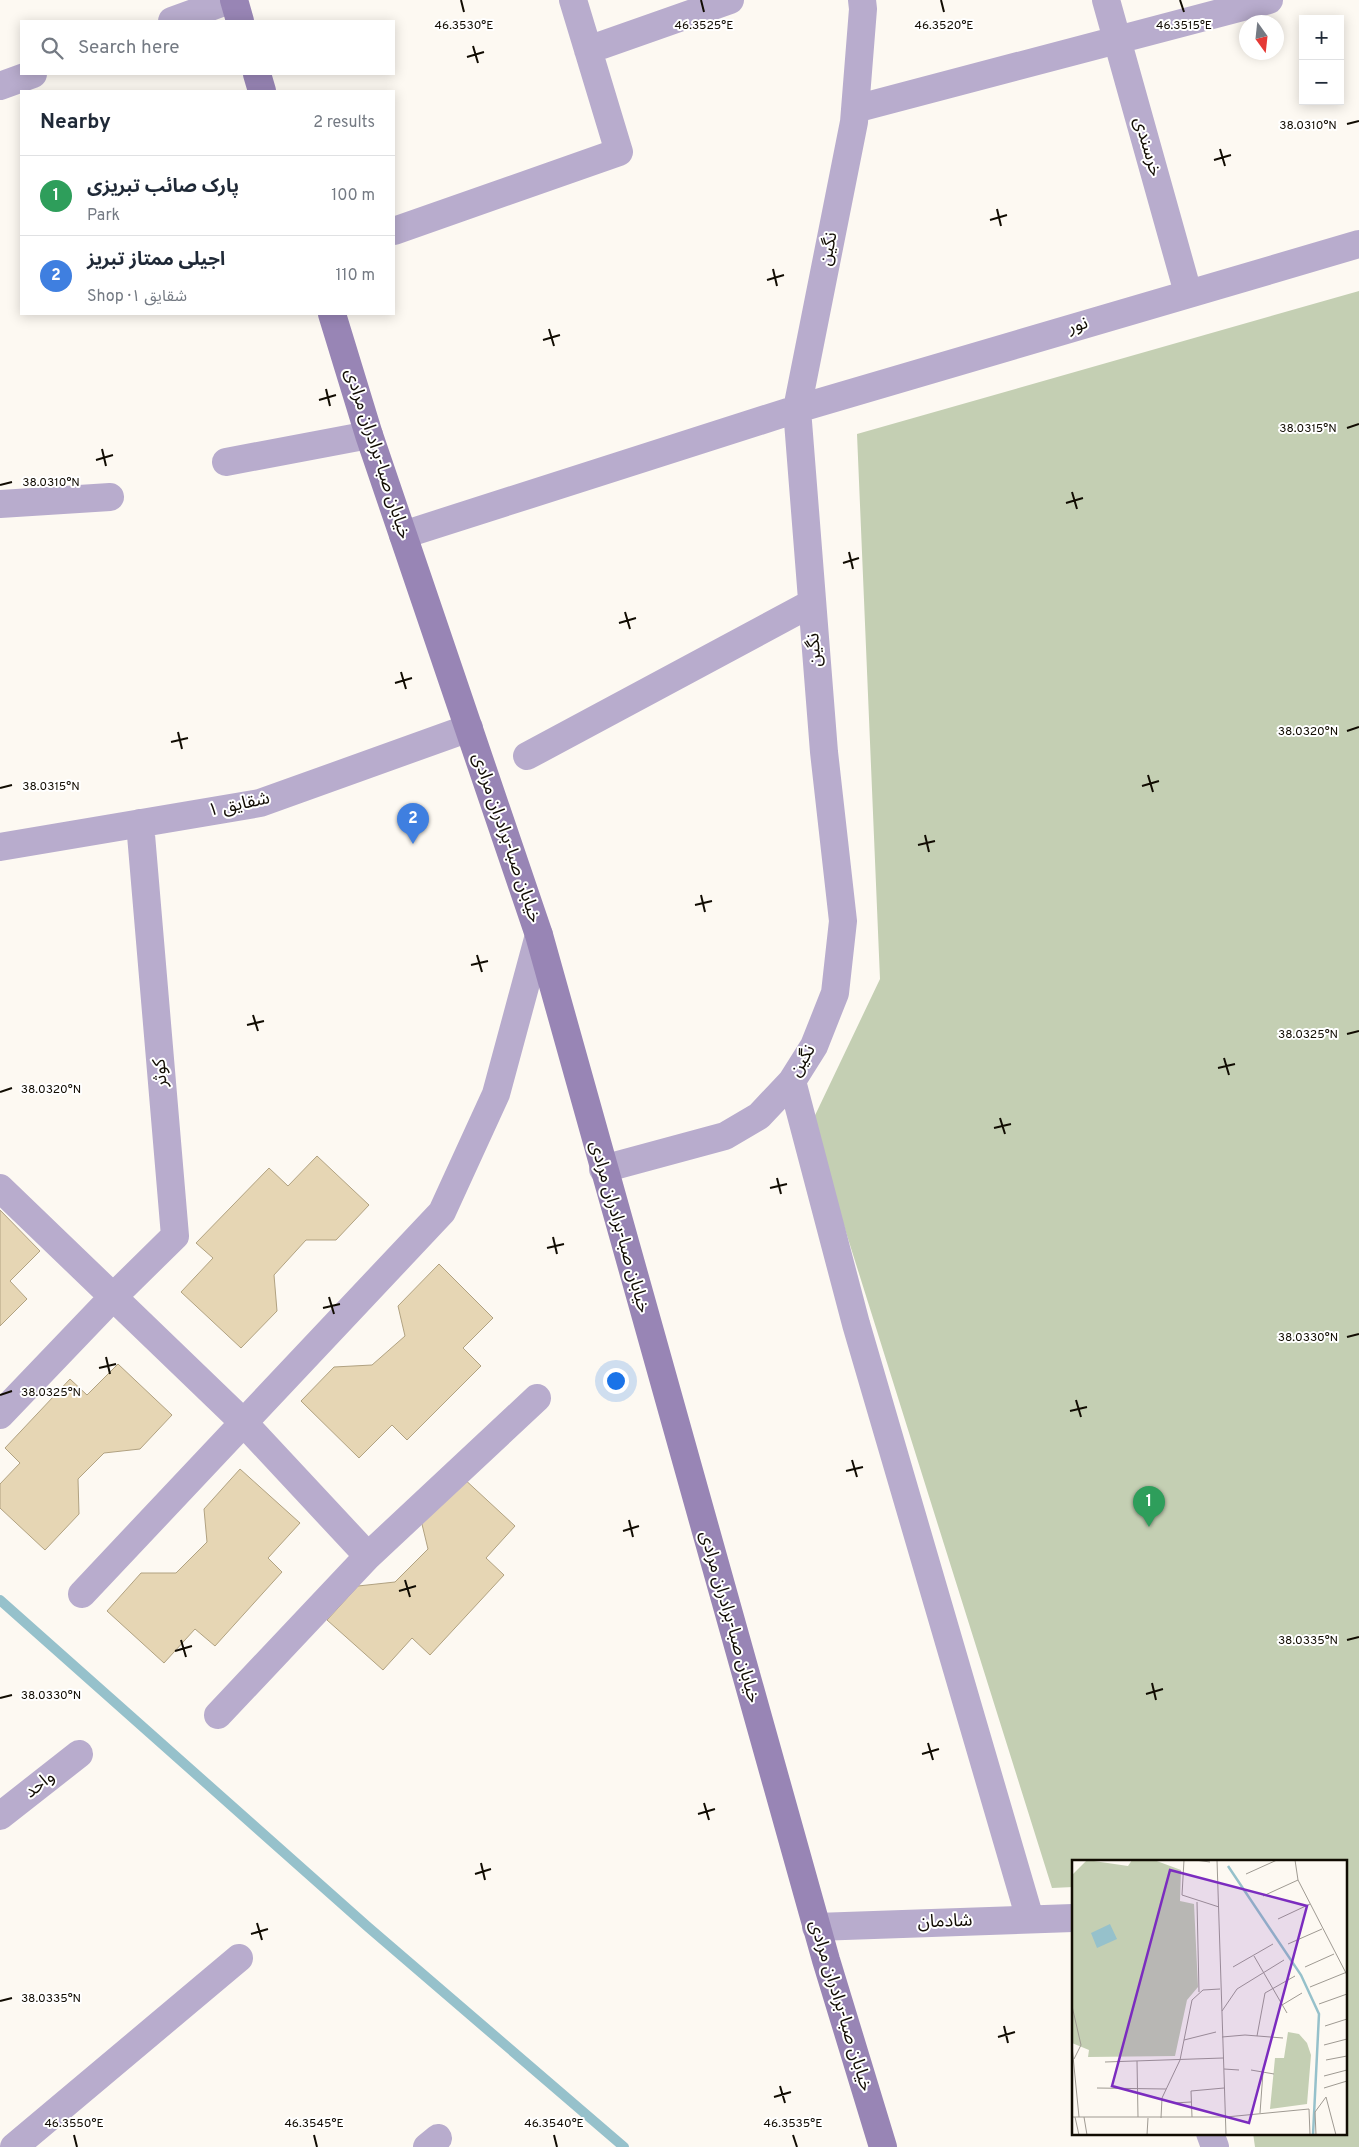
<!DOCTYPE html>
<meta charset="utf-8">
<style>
body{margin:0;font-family:Overpass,"Noto Sans Arabic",sans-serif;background:#f2f2f3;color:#1f2937}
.controls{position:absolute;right:15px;top:15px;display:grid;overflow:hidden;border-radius:0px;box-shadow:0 2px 12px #0003}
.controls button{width:45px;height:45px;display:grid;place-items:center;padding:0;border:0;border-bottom:1px solid #e0e1e3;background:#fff;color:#1f2937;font:25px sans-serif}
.compass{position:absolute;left:1239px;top:15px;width:45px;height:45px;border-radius:50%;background:#fff;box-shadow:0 2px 12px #0003;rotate:165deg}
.you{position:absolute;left:615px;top:1380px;width:18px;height:18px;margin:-12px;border:4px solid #fff;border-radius:50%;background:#1a73e8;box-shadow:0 0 0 8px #1a73e833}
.badge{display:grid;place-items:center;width:32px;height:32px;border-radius:50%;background:#d93025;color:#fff;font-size:16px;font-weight:700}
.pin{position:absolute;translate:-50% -41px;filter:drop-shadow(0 1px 2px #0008)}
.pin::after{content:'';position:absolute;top:26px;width:18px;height:15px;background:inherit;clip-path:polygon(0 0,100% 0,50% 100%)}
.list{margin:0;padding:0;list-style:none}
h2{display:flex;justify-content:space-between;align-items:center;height:65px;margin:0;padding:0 20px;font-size:21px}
h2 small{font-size:16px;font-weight:400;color:#747a83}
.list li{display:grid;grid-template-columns:32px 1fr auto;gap:15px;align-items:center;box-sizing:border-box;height:80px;padding:0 20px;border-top:1px solid #e0e1e3}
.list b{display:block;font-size:19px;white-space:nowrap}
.list p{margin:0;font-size:16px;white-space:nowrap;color:#747a83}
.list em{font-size:16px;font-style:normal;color:#747a83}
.icon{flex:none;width:28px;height:28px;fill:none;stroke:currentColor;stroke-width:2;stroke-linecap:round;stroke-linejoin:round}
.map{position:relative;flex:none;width:1359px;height:2147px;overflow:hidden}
.search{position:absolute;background:#fff;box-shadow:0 2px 12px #0003;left:20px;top:20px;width:375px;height:55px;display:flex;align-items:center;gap:12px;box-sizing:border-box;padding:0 18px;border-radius:0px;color:#747a83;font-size:19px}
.panel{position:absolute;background:#fff;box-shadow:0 2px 12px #0003;left:20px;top:90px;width:375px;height:225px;border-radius:0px}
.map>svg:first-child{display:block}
.green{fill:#c4cfb3}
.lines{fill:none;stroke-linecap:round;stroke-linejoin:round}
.stream{stroke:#96c1cb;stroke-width:10}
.building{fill:#e6d6b4;stroke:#b1a281}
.minor{stroke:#b8accd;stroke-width:28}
.secondary{stroke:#9885b5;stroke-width:28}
.ticks{fill:none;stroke:#110c02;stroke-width:2}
.labels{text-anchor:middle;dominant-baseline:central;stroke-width:4;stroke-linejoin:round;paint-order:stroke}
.street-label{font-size:18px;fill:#110c02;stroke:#fff}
.inset-river{fill:none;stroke:#96c1cb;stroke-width:2.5}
.inset-road{fill:none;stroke:#9f9a92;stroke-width:1}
.view{fill:#7b2cbf;fill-opacity:0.15;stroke:#7b2cbf;stroke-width:2.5}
.inset-edge{fill:none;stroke:#110c02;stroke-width:2.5}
.ticks-label{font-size:12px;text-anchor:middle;fill:#110c02;stroke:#fff;stroke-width:4;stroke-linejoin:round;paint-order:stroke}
</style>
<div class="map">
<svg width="1359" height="2147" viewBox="0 0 1359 2147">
<rect width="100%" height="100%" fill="#fdf9f2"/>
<!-- green -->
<path class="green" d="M1359,291V2147H1255L1253,2133H1345V1861H1073V1887L1052,1888L834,1194L809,1128L880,979L857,434Z"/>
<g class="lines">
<!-- stream -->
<path class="stream" d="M0,1600L368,1927L624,2147"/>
</g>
<!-- building -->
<path class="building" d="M317,1156L369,1205L336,1240H306L274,1275L277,1311L241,1348L181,1292L213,1258L196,1243L269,1168L288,1186Z
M0,1210L40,1251L10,1281L27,1299L0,1326Z
M439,1264L493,1318L463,1348L481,1366L407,1440L392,1425L359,1458L301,1401L334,1367L372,1365L405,1336L398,1306Z
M118,1364L172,1415L140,1449L104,1453L78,1479L79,1514L45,1550L0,1508V1484L20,1463L5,1448L70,1379L87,1395Z
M240,1469L300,1523L268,1558L282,1572L215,1646L195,1629L164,1663L107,1611L141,1573H176L207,1542L204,1509Z
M461,1476L515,1526L486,1558L504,1575L430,1655L412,1638L383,1670L327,1620L358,1586L395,1582L428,1549L421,1520Z"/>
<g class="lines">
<!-- minor -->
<path class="minor" d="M1106,0L1188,293
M172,21L229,0
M588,50L730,0
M0,86L33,74
M855,109L1269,0
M394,231L619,152L573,0
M226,462L369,435
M0,504L110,497
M403,535L797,409L1359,244
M527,756L812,603
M0,847L260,803L469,728
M792,1081L856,1324L1030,1919
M603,1169L725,1136L759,1116L792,1081L814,1046L835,993L843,921L824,752L797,409L854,122L863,9L862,0
M0,1188L243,1422L368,1556
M0,1415L113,1297L175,1236L140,823
M82,1594L442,1212L496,1094L539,935
M218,1715L368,1556L537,1398
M0,1816L79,1754
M816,1927L1073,1918
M1210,2133L1215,2147
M14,2147L239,1958
M427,2147L438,2138"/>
<!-- secondary -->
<path class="secondary" d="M234,0L240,21
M257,74L262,91
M332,314L369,435L539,935L826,1960L883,2147"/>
</g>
<!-- ticks -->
<path class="ticks" d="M461,0L464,12M701,0L704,12M941,0L944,12M1180,0L1184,12M473,46L478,63M467,57L484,52M1347,124L1359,121M1220,149L1225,166M1214,160L1231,155M997,209L1001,226M990,220L1007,215M773,269L777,286M767,280L784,275M549,329L554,346M543,340L560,335M326,389L330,406M319,400L336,395M1347,428L1359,424M102,449L106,466M96,460L113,455M0,485L12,482M1072,492L1077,509M1066,503L1083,498M849,552L853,569M843,563L859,558M625,612L630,629M619,623L636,618M401,672L406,689M395,683L412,678M1347,731L1359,727M178,732L182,749M171,742L188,738M1148,775L1153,792M1142,786L1159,781M0,788L12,785M925,835L929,852M918,845L935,841M701,895L705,912M695,905L712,901M477,955L482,972M471,965L488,961M253,1015L258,1031M247,1025L264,1021M1347,1034L1359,1031M1224,1058L1229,1075M1218,1068L1235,1064M0,1092L12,1088M1000,1118L1005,1134M994,1128L1011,1124M777,1178L781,1194M770,1188L787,1184M553,1237L557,1254M547,1248L564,1244M329,1297L334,1314M323,1308L340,1304M1347,1337L1359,1334M106,1357L110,1374M99,1368L116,1364M0,1395L12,1391M1076,1400L1081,1417M1070,1411L1087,1407M852,1460L857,1477M846,1471L863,1467M629,1520L633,1537M623,1531L639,1526M405,1580L410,1597M399,1591L416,1586M181,1640L186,1657M1347,1640L1359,1637M175,1651L192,1646M1152,1683L1156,1700M1146,1694L1163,1689M0,1698L12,1695M928,1743L933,1760M922,1754L939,1749M704,1803L709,1820M698,1814L715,1809M481,1863L485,1880M475,1874L491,1869M257,1923L262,1940M251,1934L268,1929M0,2001L12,1998M1004,2026L1008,2043M998,2037L1015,2032M780,2086L785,2103M774,2097L791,2092M74,2135L77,2147M314,2135L317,2147M554,2135L557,2147M793,2135L797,2147"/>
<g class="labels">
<!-- street labels -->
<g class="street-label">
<text transform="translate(1147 147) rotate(74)">خرسندی</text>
<text transform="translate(829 249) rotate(-79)">نگین</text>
<text transform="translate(1078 326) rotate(-17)">نور</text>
<text transform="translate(377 454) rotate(72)">خیابان صبا-برادران مرادی</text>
<text transform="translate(815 650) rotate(-95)">نگین</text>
<text transform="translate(239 805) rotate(-12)">شقایق ۱</text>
<text transform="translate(506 838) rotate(71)">خیابان صبا-برادران مرادی</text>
<text transform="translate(803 1061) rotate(-59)">نگین</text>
<text transform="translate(161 1073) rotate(-95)">کوثر</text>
<text transform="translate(619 1227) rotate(74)">خیابان صبا-برادران مرادی</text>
<text transform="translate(729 1617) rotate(74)">خیابان صبا-برادران مرادی</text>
<text transform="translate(40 1785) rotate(-38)">واحد</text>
<text transform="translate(945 1922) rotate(-2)">شادمان</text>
<text transform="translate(840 2006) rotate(73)">خیابان صبا-برادران مرادی</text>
</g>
</g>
<!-- overview -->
<g transform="translate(1072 1860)">
<rect width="275" height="275" fill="#fdf9f2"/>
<path d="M15,0L56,6L60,0H82L109,10L108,41L122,44L126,127L115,140L103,196L16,197L17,190L0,183V15ZM216,172L227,174L235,183L239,195L235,244L198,249L203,198H212Z" fill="#c4cfb3"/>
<path d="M38,64L45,79L25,88L19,73Z" fill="#96c1cb"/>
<path class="inset-river" d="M156,6L229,115L247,154L241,275"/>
<path class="inset-road" d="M112,0L110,35L147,47M123,0L138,2M145,0L154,275M223,0L226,20L275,115M174,14L205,0M191,36L226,20M125,42L127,132M206,59L238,44M216,84L250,69M182,96L215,153M161,107L201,84M233,107L262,94M238,127L275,112M247,144L275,134M210,145L230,133M0,146L9,185L2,199M150,151L165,129L212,100M253,166L275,159M185,176L193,133L223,116M150,177L173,175L211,178M112,180L144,172M252,185L275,179M0,186L7,257M254,200L275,196M65,201L66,257M33,202L151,198M152,209L167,210M179,210L202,214M252,216L275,210M25,228L94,229M252,228L275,221M254,237L264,275M102,243L119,242M188,253L191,212M0,257H154L237,249L238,275M3,257L7,275M12,257L15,275M120,257L119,231L152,228M89,258L90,238L108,200L120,140L131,130L148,129M75,275L76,258M244,275L243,252L254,237"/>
<path class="view" d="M98,10L235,46L177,263L40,226Z"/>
<rect width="275" height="275" class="inset-edge"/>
</g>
<g class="ticks-label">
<text x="464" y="29">46.3530°E</text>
<text x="704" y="29">46.3525°E</text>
<text x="944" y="29">46.3520°E</text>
<text x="1184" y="29">46.3515°E</text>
<text x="1308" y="129">38.0310°N</text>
<text x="1308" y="432">38.0315°N</text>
<text x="51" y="486">38.0310°N</text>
<text x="1308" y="735">38.0320°N</text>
<text x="51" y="790">38.0315°N</text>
<text x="1308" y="1038">38.0325°N</text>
<text x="51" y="1093">38.0320°N</text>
<text x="1308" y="1341">38.0330°N</text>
<text x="51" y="1396">38.0325°N</text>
<text x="1308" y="1644">38.0335°N</text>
<text x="51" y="1699">38.0330°N</text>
<text x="51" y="2002">38.0335°N</text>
<text x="74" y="2127">46.3550°E</text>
<text x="314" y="2127">46.3545°E</text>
<text x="554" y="2127">46.3540°E</text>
<text x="793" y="2127">46.3535°E</text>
</g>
</svg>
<div class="controls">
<button>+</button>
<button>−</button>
</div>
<svg class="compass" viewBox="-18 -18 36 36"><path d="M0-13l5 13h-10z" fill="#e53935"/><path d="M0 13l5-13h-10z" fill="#747a83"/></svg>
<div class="you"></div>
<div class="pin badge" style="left:1149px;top:1527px;background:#2e9e5b">1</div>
<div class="pin badge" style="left:413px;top:844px;background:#3f7fe0">2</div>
<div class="search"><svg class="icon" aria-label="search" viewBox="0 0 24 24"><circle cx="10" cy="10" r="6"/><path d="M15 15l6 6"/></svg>Search here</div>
<section class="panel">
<h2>Nearby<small>2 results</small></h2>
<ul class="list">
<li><span class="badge" style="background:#2e9e5b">1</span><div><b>پارک صائب تبریزی</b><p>Park</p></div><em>100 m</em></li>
<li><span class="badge" style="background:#3f7fe0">2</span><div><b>اجیلی ممتاز تبریز</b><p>Shop · شقایق ۱</p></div><em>110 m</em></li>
</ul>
</section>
</div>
